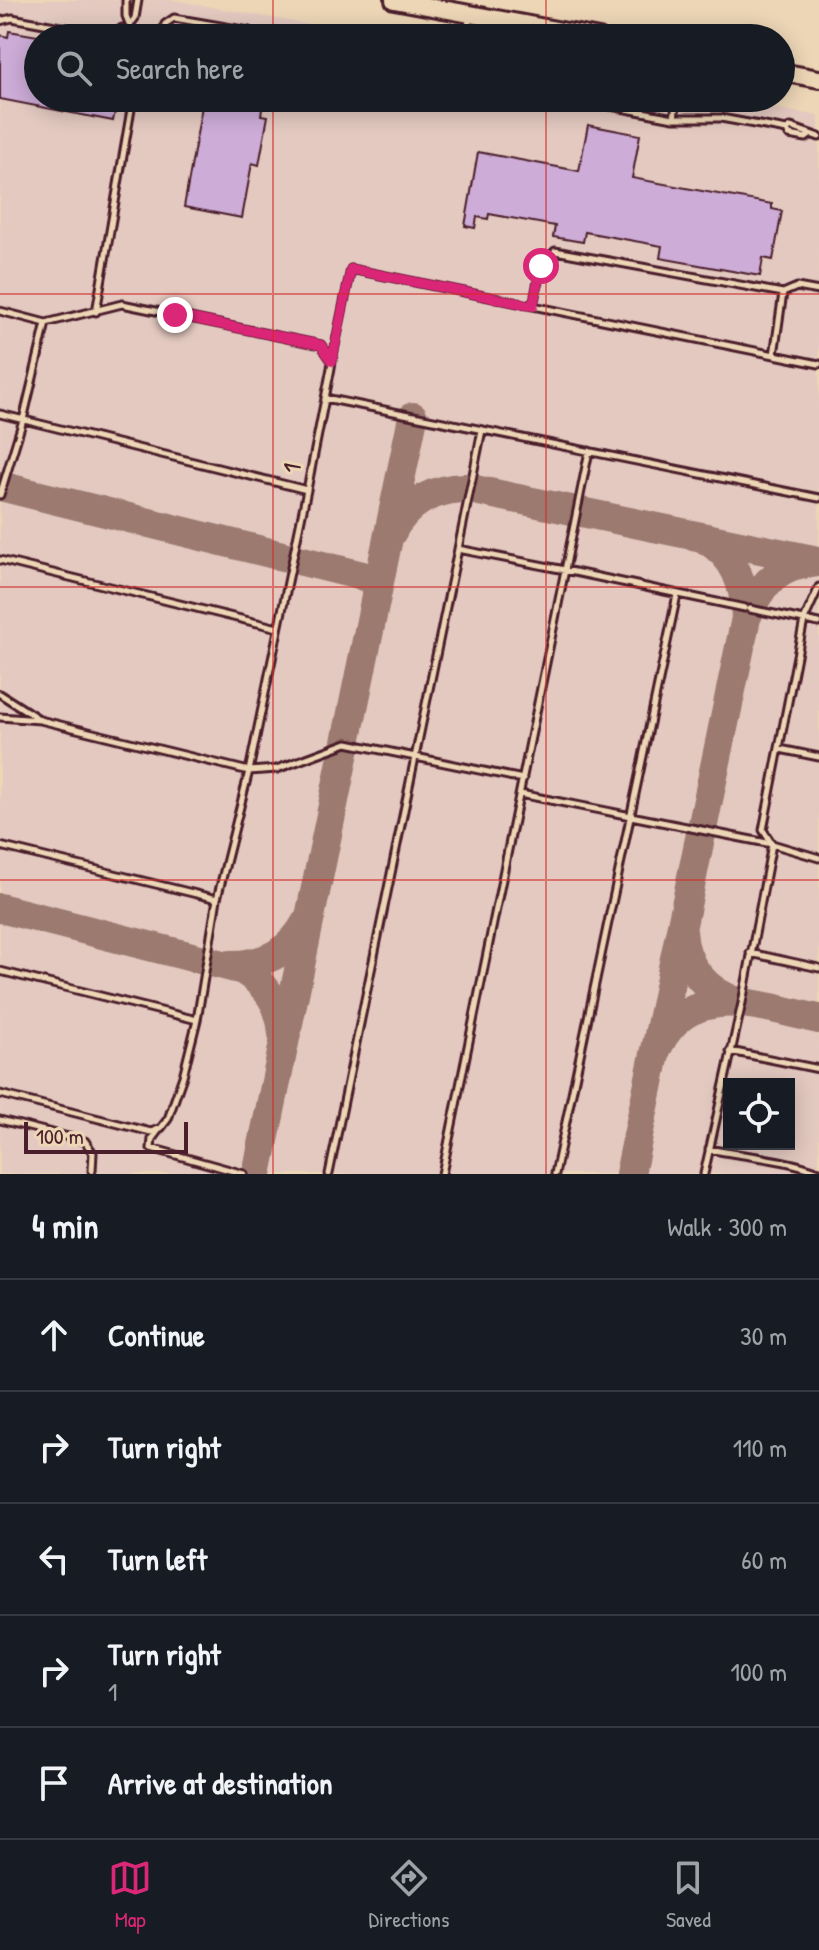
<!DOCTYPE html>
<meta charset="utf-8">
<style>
body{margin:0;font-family:"Patrick Hand",sans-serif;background:#20242c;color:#f1f3f6}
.controls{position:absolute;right:24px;bottom:24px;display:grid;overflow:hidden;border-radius:0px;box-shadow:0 4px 20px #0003}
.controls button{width:72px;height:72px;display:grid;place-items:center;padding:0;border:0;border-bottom:2px solid #363941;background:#171b24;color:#f1f3f6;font:40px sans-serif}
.scale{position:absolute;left:24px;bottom:20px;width:164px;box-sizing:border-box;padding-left:8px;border:4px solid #4a1f2b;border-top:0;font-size:22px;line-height:28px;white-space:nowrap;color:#4a1f2b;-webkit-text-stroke:6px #edd6b6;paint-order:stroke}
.stop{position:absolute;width:24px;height:24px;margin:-18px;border:6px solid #db2777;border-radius:50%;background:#fff}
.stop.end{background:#db2777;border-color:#fff;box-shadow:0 2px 8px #0008}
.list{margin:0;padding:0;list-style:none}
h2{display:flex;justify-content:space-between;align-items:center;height:104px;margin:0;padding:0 32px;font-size:34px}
h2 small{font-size:26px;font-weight:400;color:#9ea1a6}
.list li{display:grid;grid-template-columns:52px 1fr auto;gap:24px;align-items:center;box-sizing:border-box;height:112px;padding:0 32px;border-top:2px solid #363941}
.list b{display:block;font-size:30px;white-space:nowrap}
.list p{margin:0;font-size:26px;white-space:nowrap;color:#9ea1a6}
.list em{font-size:26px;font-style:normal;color:#9ea1a6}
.icon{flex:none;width:44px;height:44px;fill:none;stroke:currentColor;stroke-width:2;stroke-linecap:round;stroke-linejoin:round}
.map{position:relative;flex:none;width:819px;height:1174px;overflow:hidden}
.search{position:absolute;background:#171b24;box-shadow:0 4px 20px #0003;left:24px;right:24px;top:24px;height:88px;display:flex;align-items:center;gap:20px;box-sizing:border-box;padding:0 28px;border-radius:44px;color:#9ea1a6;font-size:30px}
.sheet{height:664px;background:#171b24}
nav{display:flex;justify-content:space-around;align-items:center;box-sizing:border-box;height:112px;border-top:2px solid #363941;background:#171b24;font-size:22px;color:#9ea1a6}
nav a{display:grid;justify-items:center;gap:4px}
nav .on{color:#db2777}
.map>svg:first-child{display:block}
.built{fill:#e3c9c0;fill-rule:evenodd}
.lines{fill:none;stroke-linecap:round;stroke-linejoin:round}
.taxiway{stroke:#9c7a70;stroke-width:30}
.building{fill:#cdacd7;stroke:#4a1f2b;stroke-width:2}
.lane-casing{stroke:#4a1f2b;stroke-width:11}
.secondary-casing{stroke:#4a1f2b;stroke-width:22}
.lane{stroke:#edd6b6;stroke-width:5}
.secondary{stroke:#edd6b6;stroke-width:16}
.route{stroke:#db2777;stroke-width:10}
.grid{fill:none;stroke:#d62828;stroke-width:2;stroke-opacity:0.55}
.labels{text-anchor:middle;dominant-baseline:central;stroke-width:6;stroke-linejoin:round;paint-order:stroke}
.street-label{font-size:26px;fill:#4a1f2b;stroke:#edd6b6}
</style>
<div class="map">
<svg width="819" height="1174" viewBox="0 0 819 1174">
<rect width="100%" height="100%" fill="#edd6b6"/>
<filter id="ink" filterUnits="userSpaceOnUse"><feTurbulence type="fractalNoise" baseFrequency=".0125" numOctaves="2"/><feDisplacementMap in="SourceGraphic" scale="16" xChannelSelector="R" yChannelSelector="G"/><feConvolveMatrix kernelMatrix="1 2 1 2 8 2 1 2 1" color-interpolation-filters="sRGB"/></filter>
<g filter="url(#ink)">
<!-- built -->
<path class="built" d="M0,0H173L382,38H38V98H717L819,116V1174H0ZM729,1084H789V1144H729Z"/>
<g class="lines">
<!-- taxiway -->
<path class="taxiway" d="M0,486L379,580
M391,533C406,504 431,489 465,488L813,560
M705,539C735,556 745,584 746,618
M0,908L243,970C267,985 281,1005 283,1034
M682,931C684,967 706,992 740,1003
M231,965C266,965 291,951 307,921
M658,1046C692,978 762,1007 819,1019
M257,1174L413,417
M630,1174L746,618C761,583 779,564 819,562"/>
</g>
<!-- building -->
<path class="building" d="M9,31L38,36V98H118L113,121L0,99V35L8,37Z
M184,98H264L261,115L268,116L259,165L252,163L242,218L184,207L202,106L184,103Z
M588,125L640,135L632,178L772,204V209L782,211L773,260L763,258L760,276L660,258L662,246L585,232L583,242L553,237L555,226L489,214L488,219L477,217L475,228L465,226L478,152L579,171Z"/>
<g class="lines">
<defs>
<path id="lane" d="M126,0V16L135,38
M0,21L12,18L109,36
M130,25L135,18L138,0
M110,37L122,28L128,32L131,30
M162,38L165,24L174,18L249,31L261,38
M467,38L469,19
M568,98L674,118L677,98
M674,118H721L787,130
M810,135L806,138L789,135L787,130L791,127L819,137
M783,293L797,287L819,291
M533,306L541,266L555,251L783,293L774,355
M0,311L46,323L23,420L0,495
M96,312L133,98
M332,360L351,269L819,364
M325,398L819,498
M0,414L307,490L331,368L332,361L321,345L122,304L46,323
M458,549L482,430
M0,560L278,628
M750,609L804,620L819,587
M0,694L39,719
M0,717L40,720L249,771L277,769L347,743L523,779
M780,749L819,757
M520,794L772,844
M772,844L763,830L804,620L819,623
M0,846L217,899L249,771L307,490
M750,953L819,968
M0,971L197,1020
M730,1051L819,1069
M0,1094L151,1132L161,1128L168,1119L183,1076L197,1020L217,899
M0,1120L85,1141L93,1153L92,1171
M158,1131L152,1139L151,1148L244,1174
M709,1149C747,1157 783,1158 819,1172
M329,1174L458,549L565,570L589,451
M442,1174L565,570L745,608
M555,1174L677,595
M704,1174L742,1003L772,844L819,858"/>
<path id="secondary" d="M394,0L599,38
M781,72L819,79"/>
</defs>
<!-- lane casing -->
<use href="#lane" class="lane-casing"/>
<!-- secondary casing -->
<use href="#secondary" class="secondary-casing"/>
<!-- lane -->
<use href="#lane" class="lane"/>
<!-- secondary -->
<use href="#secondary" class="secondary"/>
</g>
</g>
<g class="lines" filter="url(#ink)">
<!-- route -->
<path class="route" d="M175,315L321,345L332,361L351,269L533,306L541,266"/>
</g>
<!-- grid -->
<path class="grid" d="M273,0V38M546,0V38M273,98V1174M546,98V1174M0,294H819M0,587H819M0,880H819"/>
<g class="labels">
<!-- street labels -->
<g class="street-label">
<text transform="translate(291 468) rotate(-79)">1</text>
</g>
</g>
</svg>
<div class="controls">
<button><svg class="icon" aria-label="locate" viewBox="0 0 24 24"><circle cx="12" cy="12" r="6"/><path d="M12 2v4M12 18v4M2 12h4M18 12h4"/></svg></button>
</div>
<div class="scale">100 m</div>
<div class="stop" style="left:541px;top:266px"></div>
<div class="stop end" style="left:175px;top:315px"></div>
<div class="search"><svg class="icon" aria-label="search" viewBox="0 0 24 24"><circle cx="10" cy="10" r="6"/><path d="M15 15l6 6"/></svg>Search here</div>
</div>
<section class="sheet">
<h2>4 min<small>Walk · 300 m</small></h2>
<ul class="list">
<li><svg class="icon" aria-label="ahead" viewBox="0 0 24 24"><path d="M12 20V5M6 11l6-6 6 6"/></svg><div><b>Continue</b></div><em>30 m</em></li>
<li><svg class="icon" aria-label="right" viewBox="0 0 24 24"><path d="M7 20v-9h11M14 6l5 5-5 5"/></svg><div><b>Turn right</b></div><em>110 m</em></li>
<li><svg class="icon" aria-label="left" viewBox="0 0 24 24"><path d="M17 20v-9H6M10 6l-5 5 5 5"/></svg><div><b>Turn left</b></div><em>60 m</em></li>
<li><svg class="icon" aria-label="right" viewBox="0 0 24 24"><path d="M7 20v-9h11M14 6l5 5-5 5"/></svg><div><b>Turn right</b><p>1</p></div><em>100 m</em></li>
<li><svg class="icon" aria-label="arrive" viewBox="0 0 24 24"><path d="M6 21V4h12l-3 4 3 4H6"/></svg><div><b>Arrive at destination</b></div></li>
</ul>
</section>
<nav>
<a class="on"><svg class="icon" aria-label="map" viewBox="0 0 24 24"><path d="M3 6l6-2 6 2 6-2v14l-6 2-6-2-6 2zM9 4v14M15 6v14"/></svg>Map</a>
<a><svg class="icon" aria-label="directions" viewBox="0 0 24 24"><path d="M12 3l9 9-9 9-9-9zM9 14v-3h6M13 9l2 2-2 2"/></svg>Directions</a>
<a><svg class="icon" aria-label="saved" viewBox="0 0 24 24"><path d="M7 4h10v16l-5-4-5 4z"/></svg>Saved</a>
</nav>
